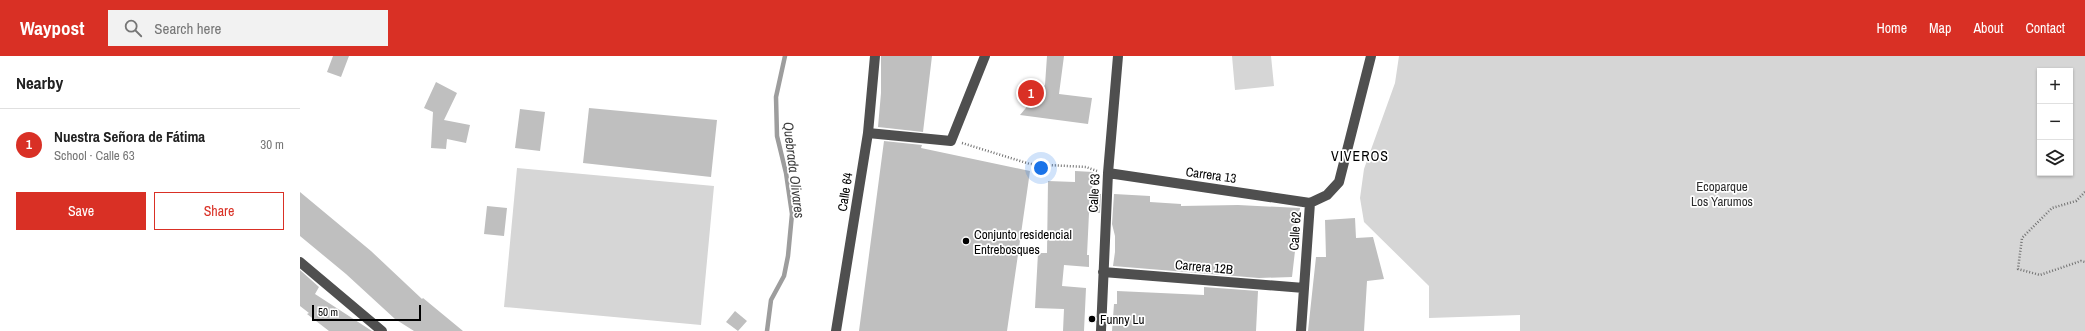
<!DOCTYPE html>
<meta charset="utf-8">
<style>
body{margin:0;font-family:"Archivo Narrow",sans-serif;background:#f2f2f2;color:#222}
.controls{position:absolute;right:12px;top:12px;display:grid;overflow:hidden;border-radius:0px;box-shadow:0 1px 3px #0004}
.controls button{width:36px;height:36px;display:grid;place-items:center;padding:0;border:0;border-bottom:1px solid #e0e0e0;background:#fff;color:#222;font:20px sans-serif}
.scale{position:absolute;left:12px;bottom:10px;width:109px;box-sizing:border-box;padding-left:4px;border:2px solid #000;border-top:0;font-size:11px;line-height:14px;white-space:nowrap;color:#000;-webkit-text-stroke:3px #fff;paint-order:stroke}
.you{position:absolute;left:741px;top:112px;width:14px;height:14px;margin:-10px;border:3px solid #fff;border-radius:50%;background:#1a73e8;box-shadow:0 0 0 6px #1a73e833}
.badge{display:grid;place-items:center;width:26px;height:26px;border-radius:50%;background:#d93025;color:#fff;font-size:13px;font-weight:700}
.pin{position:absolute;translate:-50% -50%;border:2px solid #fff;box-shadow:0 1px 4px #0006}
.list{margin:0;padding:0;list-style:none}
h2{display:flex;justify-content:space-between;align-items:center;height:52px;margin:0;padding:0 16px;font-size:17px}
h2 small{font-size:13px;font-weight:400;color:#767676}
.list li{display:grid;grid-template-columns:26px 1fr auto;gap:12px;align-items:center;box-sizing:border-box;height:72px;padding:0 16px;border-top:1px solid #e0e0e0}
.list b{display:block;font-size:15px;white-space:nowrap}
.list p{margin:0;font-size:13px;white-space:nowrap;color:#767676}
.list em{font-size:13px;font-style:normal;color:#767676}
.actions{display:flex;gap:8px;padding:12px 16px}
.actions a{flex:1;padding:9px 0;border:1px solid #d93025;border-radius:0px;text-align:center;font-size:14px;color:#d93025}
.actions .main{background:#d93025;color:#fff}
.icon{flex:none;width:22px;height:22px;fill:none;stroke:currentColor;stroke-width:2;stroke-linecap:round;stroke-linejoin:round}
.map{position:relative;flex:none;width:1785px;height:275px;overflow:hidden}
header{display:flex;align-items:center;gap:24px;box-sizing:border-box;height:56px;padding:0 20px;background:#d93025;color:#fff}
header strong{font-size:19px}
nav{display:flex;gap:22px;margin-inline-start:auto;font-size:14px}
.search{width:280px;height:36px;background:#f2f2f2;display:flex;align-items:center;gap:10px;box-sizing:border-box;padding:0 14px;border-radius:0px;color:#767676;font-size:15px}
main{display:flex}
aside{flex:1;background:#fff}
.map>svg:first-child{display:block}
.green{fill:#d6d6d6;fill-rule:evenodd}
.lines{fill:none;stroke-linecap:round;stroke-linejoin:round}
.stream{stroke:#9d9d9d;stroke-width:4.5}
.building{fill:#bfbfbf}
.path{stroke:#717171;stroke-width:2.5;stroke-dasharray:1 2;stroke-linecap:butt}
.minor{stroke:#4f4f4f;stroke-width:10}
.poi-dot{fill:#000;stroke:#fff;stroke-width:1.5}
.labels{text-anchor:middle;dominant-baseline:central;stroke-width:3.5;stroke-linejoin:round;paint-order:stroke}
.street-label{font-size:13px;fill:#000;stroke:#fff}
.park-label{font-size:13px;fill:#2d2d2d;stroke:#fff}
.poi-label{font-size:13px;fill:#000;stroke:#fff;text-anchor:start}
.neighbourhood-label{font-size:14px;letter-spacing:1px;fill:#000;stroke:#fff}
.water-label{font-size:14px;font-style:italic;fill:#3e3e3e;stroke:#fff}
</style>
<header>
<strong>Waypost</strong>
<div class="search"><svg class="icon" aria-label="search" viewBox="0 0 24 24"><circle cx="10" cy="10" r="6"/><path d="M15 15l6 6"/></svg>Search here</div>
<nav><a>Home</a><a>Map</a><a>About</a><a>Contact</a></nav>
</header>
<main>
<aside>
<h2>Nearby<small></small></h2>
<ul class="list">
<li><span class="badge">1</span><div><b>Nuestra Señora de Fátima</b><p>School · Calle 63</p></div><em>30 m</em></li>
</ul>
<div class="actions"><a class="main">Save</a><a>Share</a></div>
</aside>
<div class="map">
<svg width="1785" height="275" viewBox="0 0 1785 275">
<rect width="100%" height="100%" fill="#fff"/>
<!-- green -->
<path class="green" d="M932,0H971L974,30L935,34Z
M1099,0H1785V275H1220V259L1129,262V230L1064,166L1060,142L1064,113L1095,27ZM1740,15H1770V117H1740Z
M217,112L414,130L401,269L204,251Z"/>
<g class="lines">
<!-- stream -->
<path class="stream" d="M467,275L471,244L484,220L488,200L492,158L486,117L477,80L476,41L485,0"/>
</g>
<!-- building -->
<path class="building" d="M33,0H49L41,21L27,16Z
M581,0H632L623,76L578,71L581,37Z
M747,0H764L759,38L792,42L788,68L720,59L745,29Z
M136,26L157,37L144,64L170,69L166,87L147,83L146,93L131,92L133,56L124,52Z
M289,52L417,64L411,121L283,107Z
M220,53L245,56L240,95L215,92Z
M584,85L622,89L621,92L730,115L707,275H559Z
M775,115L793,116L792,137L801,138L800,157H789L787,199H789V211L764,209L762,230L786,232L784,275H763L764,253L735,252L738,197H747L748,125L775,126Z
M0,136L71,195L122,243L123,242L163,275H114L95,263L46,218L0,180Z
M814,138L850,140V146L881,148V150L938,149L1000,152L992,221L959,222L813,210L815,196V180L812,168Z
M187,150L207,152L204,180L184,178Z
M1055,162L1056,182L1073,181L1084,223L1067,225L1064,275H1008L1016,201H1026L1025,164Z
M0,214L19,231L15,238L72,275H29L7,258L9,257L0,250Z
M904,231L958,235L956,275H812L814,248H817V235L904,239Z
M435,255L447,265L438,275L426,266Z"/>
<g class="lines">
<!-- path -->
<path class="path" d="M662,87L730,108L786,111L797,115
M1785,136L1776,145L1752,152L1722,182L1718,213L1740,219L1781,205L1785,206"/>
<!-- minor -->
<path class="minor" d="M568,77L651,85L685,0
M808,117L1010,147
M1010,147L1027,139L1039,126L1071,0
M0,206L82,275
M803,216L1004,232
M536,275L568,77L575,0
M801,275L808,117L818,0
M1001,275L1010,147"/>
</g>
<!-- markers -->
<g class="poi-dot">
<circle cx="666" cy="185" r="4"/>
<circle cx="792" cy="263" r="4"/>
</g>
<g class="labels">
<!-- street labels -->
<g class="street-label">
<text transform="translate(911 119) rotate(8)">Carrera 13</text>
<text transform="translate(545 136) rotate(-81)">Calle 64</text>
<text transform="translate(794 137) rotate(-87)">Calle 63</text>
<text transform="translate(995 175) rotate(-86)">Calle 62</text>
<text transform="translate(904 211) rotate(5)">Carrera 12B</text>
</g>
<!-- park labels -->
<g class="park-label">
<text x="1422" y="130">Ecoparque<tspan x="1422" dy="15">Los Yarumos</tspan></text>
</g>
<!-- poi labels -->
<g class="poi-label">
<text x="674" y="178">Conjunto residencial<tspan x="674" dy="15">Entrebosques</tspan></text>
<text x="800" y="263">Funny Lu</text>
</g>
<!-- neighbourhood labels -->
<g class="neighbourhood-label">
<text x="1060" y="100">VIVEROS</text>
</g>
<!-- water labels -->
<g class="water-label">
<text transform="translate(494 114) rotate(83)">Quebrada Olivares</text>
</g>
</g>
</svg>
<div class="controls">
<button>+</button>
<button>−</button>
<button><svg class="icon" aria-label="layers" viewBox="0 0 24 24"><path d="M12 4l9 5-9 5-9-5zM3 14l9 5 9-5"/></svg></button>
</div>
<div class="scale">50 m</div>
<div class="you"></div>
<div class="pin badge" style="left:731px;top:37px">1</div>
</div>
</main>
